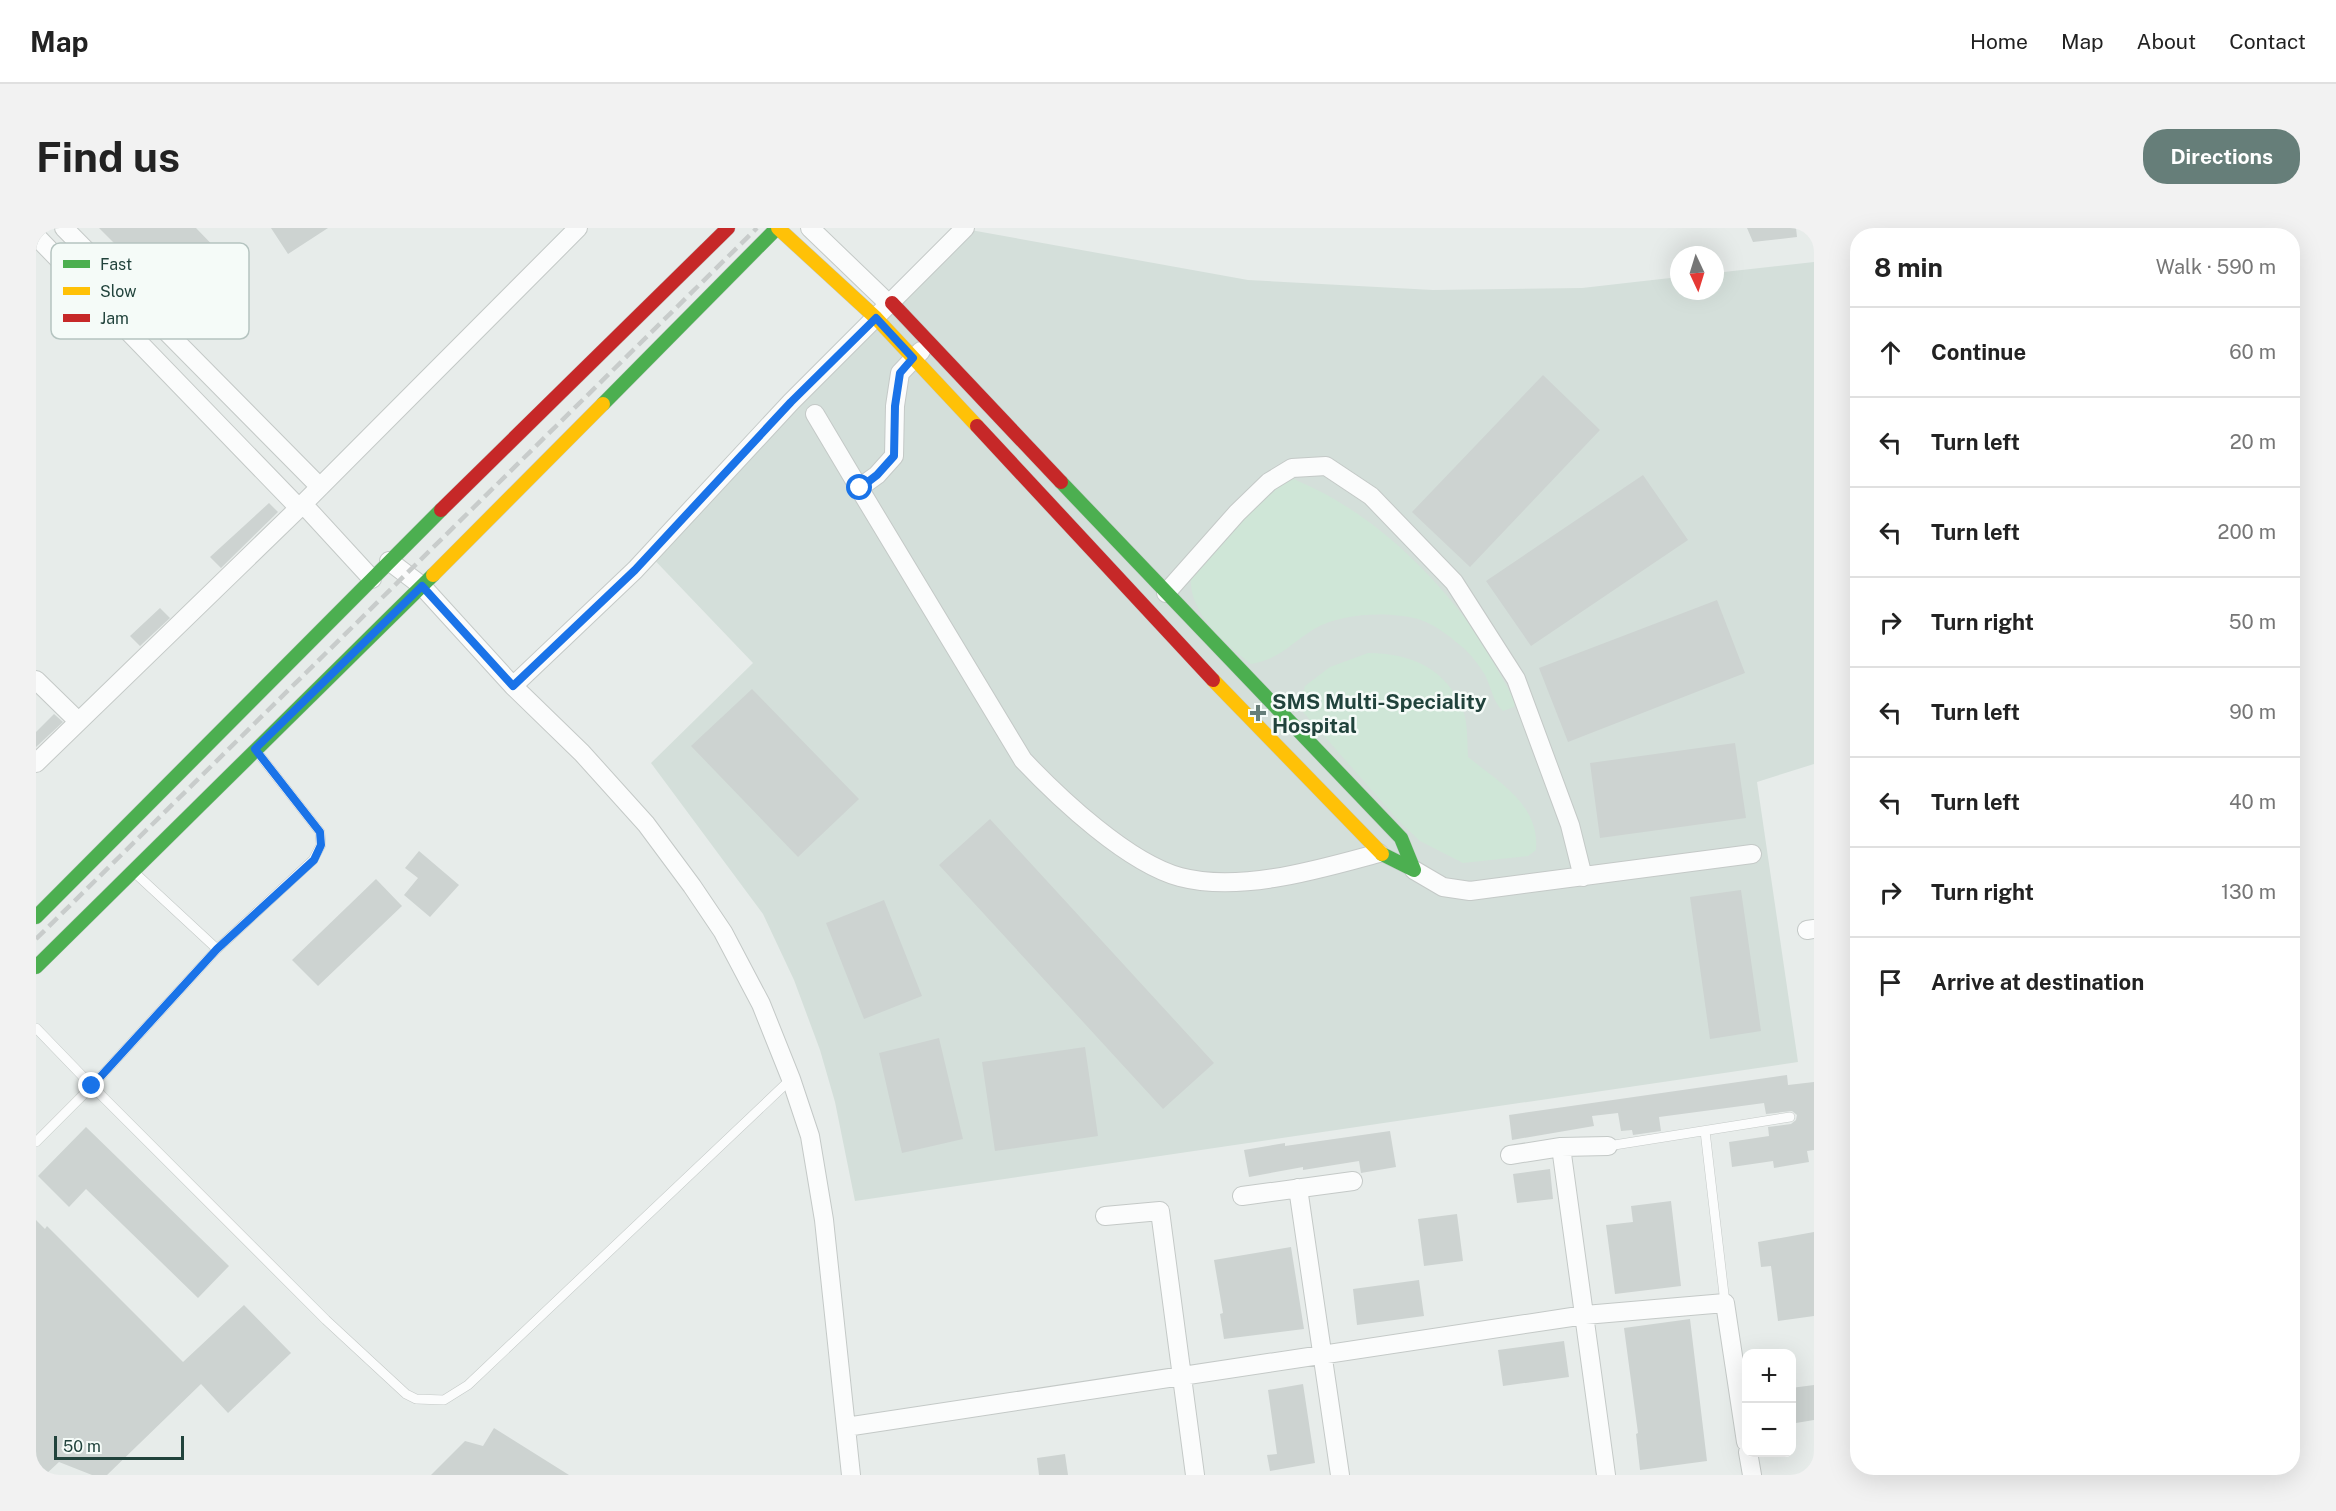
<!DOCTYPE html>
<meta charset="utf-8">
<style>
body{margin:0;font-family:"Public Sans",sans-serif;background:#f2f2f2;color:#222}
.controls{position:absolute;right:18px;bottom:18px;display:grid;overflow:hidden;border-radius:12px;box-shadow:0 6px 24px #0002}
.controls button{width:54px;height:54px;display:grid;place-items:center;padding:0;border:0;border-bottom:2px solid #e0e0e0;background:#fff;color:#222;font:30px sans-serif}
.compass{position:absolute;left:1634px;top:18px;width:54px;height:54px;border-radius:50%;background:#fff;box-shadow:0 6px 24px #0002;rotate:176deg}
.scale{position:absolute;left:18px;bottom:15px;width:130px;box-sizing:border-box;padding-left:6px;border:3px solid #21433c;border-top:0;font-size:16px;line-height:21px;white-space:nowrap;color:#21433c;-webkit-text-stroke:4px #f5fbf8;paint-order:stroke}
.stop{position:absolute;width:18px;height:18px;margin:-14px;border:4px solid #1a73e8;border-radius:50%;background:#fff}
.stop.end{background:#1a73e8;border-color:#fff;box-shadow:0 2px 6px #0008}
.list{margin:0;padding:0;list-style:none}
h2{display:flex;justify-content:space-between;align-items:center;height:78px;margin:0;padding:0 24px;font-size:26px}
h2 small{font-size:20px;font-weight:400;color:#767676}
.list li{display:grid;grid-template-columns:39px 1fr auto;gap:18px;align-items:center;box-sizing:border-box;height:90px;padding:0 24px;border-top:2px solid #e0e0e0}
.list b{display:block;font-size:22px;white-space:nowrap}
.list em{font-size:20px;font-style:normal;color:#767676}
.icon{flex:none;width:33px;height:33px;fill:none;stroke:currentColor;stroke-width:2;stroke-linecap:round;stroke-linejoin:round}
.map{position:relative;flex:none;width:1778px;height:1247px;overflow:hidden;border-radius:24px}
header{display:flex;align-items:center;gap:36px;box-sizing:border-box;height:84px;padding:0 30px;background:#fff;border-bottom:2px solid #e0e0e0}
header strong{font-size:28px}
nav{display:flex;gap:33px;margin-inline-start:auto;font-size:21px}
.intro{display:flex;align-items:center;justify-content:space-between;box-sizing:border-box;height:144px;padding:0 36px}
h1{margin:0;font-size:42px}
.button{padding:15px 27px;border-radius:24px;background:#667e79;color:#fff;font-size:21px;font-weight:700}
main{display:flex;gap:36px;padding:0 36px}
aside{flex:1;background:#fff;border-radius:24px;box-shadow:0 6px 24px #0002}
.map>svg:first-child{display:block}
.built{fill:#d4dfda}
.green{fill:#cfe6d7}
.building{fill:#cdd3d1}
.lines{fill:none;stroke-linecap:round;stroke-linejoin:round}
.lane-casing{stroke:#c4c9c7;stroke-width:10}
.street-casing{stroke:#c4c9c7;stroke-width:20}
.fast-casing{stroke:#c2cac7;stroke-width:15}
.slow-casing{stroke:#c2cac7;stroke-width:15}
.jam-casing{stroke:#c2cac7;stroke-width:15}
.lane{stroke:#fbfcfc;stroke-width:9}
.street{stroke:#fbfcfc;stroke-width:18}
.fast{stroke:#4caf50;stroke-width:14}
.slow{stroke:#ffc107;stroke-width:14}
.jam{stroke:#c62828;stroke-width:14}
.rail{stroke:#c8cccb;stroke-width:4.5;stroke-dasharray:12 6;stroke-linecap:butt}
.route{stroke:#1a73e8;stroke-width:8}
.poi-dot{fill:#667e79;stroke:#f5fbf8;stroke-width:2}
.labels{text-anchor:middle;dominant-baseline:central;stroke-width:5;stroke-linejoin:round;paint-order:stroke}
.poi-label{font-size:21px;font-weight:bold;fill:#21433c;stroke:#f5fbf8;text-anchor:start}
.key{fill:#f5fbf8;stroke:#b5c4c0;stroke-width:1.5}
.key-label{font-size:16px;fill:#21433c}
</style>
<header>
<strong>Map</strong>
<nav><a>Home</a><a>Map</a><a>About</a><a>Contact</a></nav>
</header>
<div class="intro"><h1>Find us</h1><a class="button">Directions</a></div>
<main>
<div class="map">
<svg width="1778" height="1247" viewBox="0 0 1778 1247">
<rect width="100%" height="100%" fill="#e7ecea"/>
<!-- built -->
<path class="built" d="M929,1L1212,52L1397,62L1546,60L1643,49V63H1679V45L1778,34V536L1721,554L1762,834L819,973L799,874L784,822L758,752L727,686L615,535L717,435L608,321Z"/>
<!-- green -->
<path class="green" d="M1252,249C1325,277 1385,332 1432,394C1450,418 1464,447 1479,473L1478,479L1467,483C1457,475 1455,458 1449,447C1443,437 1434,425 1425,418C1412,407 1398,396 1382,391C1352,383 1305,385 1278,401C1254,416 1244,431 1215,436C1189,415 1151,384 1155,347L1218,264Z
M1332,425C1374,425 1410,440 1427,482C1432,495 1431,515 1432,529C1463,554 1504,577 1500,622L1492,628L1427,635L1384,613L1362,592L1267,484L1265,472L1269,458L1294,439Z"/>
<!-- building -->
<path class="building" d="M63,0H160L190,31L139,76Z
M235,0H292L252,26Z
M1711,0H1760L1761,9L1717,14Z
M1507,147L1564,202L1434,339L1376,284Z
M1607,247L1652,312L1495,418L1450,353Z
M233,275L242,284L185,340L174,329Z
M1681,372L1709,445L1532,514L1503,440Z
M124,380L134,390L104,418L94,408Z
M716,461L823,571L762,629L655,518Z
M18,486L27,494L0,519V504Z
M1699,515L1710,590L1564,610L1554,535Z
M954,591L1178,835L1127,881L903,637Z
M383,623L423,657L394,689L368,667L382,650L369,640Z
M340,651L366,678L282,758L256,732Z
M1705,662L1725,803L1674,811L1654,669Z
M848,672L886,768L828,791L790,695Z
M903,810L927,911L866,925L843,825Z
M1049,819L1062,908L959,923L946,834Z
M1751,847L1752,857L1778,854V922L1771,923L1773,934L1738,940L1737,933L1696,939L1693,914L1733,908L1732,899L1755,896L1760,892L1761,887L1756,883L1730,886L1728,875L1623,889L1625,903L1597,907L1596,902L1585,903L1582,885L1556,888L1558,898L1476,912L1473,887Z
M50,899L193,1038L162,1070L50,961L33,979L2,948Z
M1354,903L1360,939L1325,945L1323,933L1267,942V939L1213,949L1208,922L1249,915V918Z
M1514,941L1517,971L1481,975L1477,946Z
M1635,973L1645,1058L1579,1066L1570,997L1597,994L1595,978Z
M1421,986L1427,1033L1388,1038L1382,991Z
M0,992L9,1001L11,998L147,1134L208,1077L255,1125L192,1185L165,1156L71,1247H56L23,1234L9,1247L0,1237Z
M1778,1004V1088L1742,1093L1735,1038L1725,1039L1722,1014Z
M1255,1019L1268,1101L1188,1111L1184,1086L1187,1085L1178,1032Z
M1383,1052L1388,1088L1321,1097L1317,1061Z
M1654,1091L1671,1233L1604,1242L1600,1206L1602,1205L1588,1100Z
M1528,1113L1533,1149L1467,1158L1462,1122Z
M1267,1156L1279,1235L1234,1243L1231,1227L1241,1226L1232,1162Z
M1778,1157V1192L1760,1195L1755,1160Z
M458,1200L533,1247H395L429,1213L447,1218Z
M1029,1226L1032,1247H1003L1001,1230Z"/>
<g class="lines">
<defs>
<path id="lane" d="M99,645L181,721
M0,800L56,858L290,1092L370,1166L380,1171L408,1172L432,1157L755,851
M1669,903L1689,1075
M0,914L56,858L181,721L277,632L285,617L284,604L222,525
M1572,918L1754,889"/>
<path id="street" d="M28,0L284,259
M774,0L854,77
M0,8L263,280
M779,186L823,260L841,247L858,228L859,178L864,145L885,123
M823,260L987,532C1024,571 1092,635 1144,649C1205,665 1284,641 1343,625
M267,276L336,351
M353,333L386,358L477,458L546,525L610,596L656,658L687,704L725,776L755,851L774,908L788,992L815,1247
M1130,365L1201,285L1233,254L1256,240L1290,238L1335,268L1418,354L1480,451L1534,597L1547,649
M0,452L42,493
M477,458L599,342L755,174L929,0
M0,535L267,276L542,0
M1378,642L1407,659L1434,663L1716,626
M1771,702L1778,701
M1525,919L1570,1247
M1474,927L1525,919L1572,918
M1262,960L1304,1247
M1206,968L1317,953
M1069,988L1124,983L1159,1247
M810,1199L1549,1087L1689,1075L1710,1214
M1712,1224L1716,1247"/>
<path id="fast" d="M567,176L741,0
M1025,254L1365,610L1378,642L1346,626
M0,689L405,282
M0,739L397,347"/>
<path id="slow" d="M742,0L840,90L941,198
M397,347L567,176
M1177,452L1346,626"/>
<path id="jam" d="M856,75L1025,254
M941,198L1177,452
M405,282L692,0"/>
</defs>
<!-- lane casing -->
<use href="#lane" class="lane-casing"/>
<!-- street casing -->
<use href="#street" class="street-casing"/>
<!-- fast casing -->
<use href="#fast" class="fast-casing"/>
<!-- slow casing -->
<use href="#slow" class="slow-casing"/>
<!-- jam casing -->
<use href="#jam" class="jam-casing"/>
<!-- lane -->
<use href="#lane" class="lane"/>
<!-- street -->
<use href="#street" class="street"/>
<!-- fast -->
<use href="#fast" class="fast"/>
<!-- slow -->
<use href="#slow" class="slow"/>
<!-- jam -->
<use href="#jam" class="jam"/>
<!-- rail -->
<path class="rail" d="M0,711L721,0"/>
</g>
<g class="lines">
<!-- route -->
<path class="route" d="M56,858L181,721L278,632L285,617L284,604L219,521L386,358L477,458L599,342L755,174L840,90L877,130L864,145L859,178L858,228L841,247L824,260"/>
</g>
<!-- markers -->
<path class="poi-dot" d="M1219 476h6v6h6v6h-6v6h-6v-6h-6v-6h6z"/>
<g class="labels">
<!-- poi labels -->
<g class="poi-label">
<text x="1236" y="473">SMS Multi-Speciality<tspan x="1236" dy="24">Hospital</tspan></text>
</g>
</g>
<!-- legend -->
<rect x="15" y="15" width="198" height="96" rx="9" class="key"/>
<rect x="27" y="32" width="27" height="8" fill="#4caf50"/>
<rect x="27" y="59" width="27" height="8" fill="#ffc107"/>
<rect x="27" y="86" width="27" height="8" fill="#c62828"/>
<g class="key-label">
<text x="64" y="42">Fast</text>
<text x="64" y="69">Slow</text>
<text x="64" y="96">Jam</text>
</g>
</svg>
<div class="controls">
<button>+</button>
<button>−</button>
</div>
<svg class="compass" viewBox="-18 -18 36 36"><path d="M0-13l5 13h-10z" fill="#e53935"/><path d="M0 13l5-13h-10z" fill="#767676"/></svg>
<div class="scale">50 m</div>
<div class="stop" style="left:824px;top:260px"></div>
<div class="stop end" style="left:56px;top:858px"></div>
</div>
<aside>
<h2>8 min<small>Walk · 590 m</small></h2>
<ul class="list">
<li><svg class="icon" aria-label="ahead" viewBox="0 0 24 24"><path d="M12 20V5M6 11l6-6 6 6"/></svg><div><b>Continue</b></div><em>60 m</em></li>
<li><svg class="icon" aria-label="left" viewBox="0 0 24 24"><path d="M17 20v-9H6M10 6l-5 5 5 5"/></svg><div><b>Turn left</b></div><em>20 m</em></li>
<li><svg class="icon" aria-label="left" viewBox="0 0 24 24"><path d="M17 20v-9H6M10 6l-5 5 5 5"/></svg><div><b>Turn left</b></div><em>200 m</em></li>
<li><svg class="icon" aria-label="right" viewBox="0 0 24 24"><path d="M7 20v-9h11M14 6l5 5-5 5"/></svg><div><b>Turn right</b></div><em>50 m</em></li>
<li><svg class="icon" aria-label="left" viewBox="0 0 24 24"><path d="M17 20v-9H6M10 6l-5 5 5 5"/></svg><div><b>Turn left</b></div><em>90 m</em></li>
<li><svg class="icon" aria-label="left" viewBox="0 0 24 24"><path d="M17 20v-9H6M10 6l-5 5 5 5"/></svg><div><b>Turn left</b></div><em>40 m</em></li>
<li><svg class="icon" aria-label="right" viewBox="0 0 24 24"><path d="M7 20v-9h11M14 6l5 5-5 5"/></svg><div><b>Turn right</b></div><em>130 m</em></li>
<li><svg class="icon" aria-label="arrive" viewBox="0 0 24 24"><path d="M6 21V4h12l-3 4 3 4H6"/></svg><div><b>Arrive at destination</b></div></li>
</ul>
</aside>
</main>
